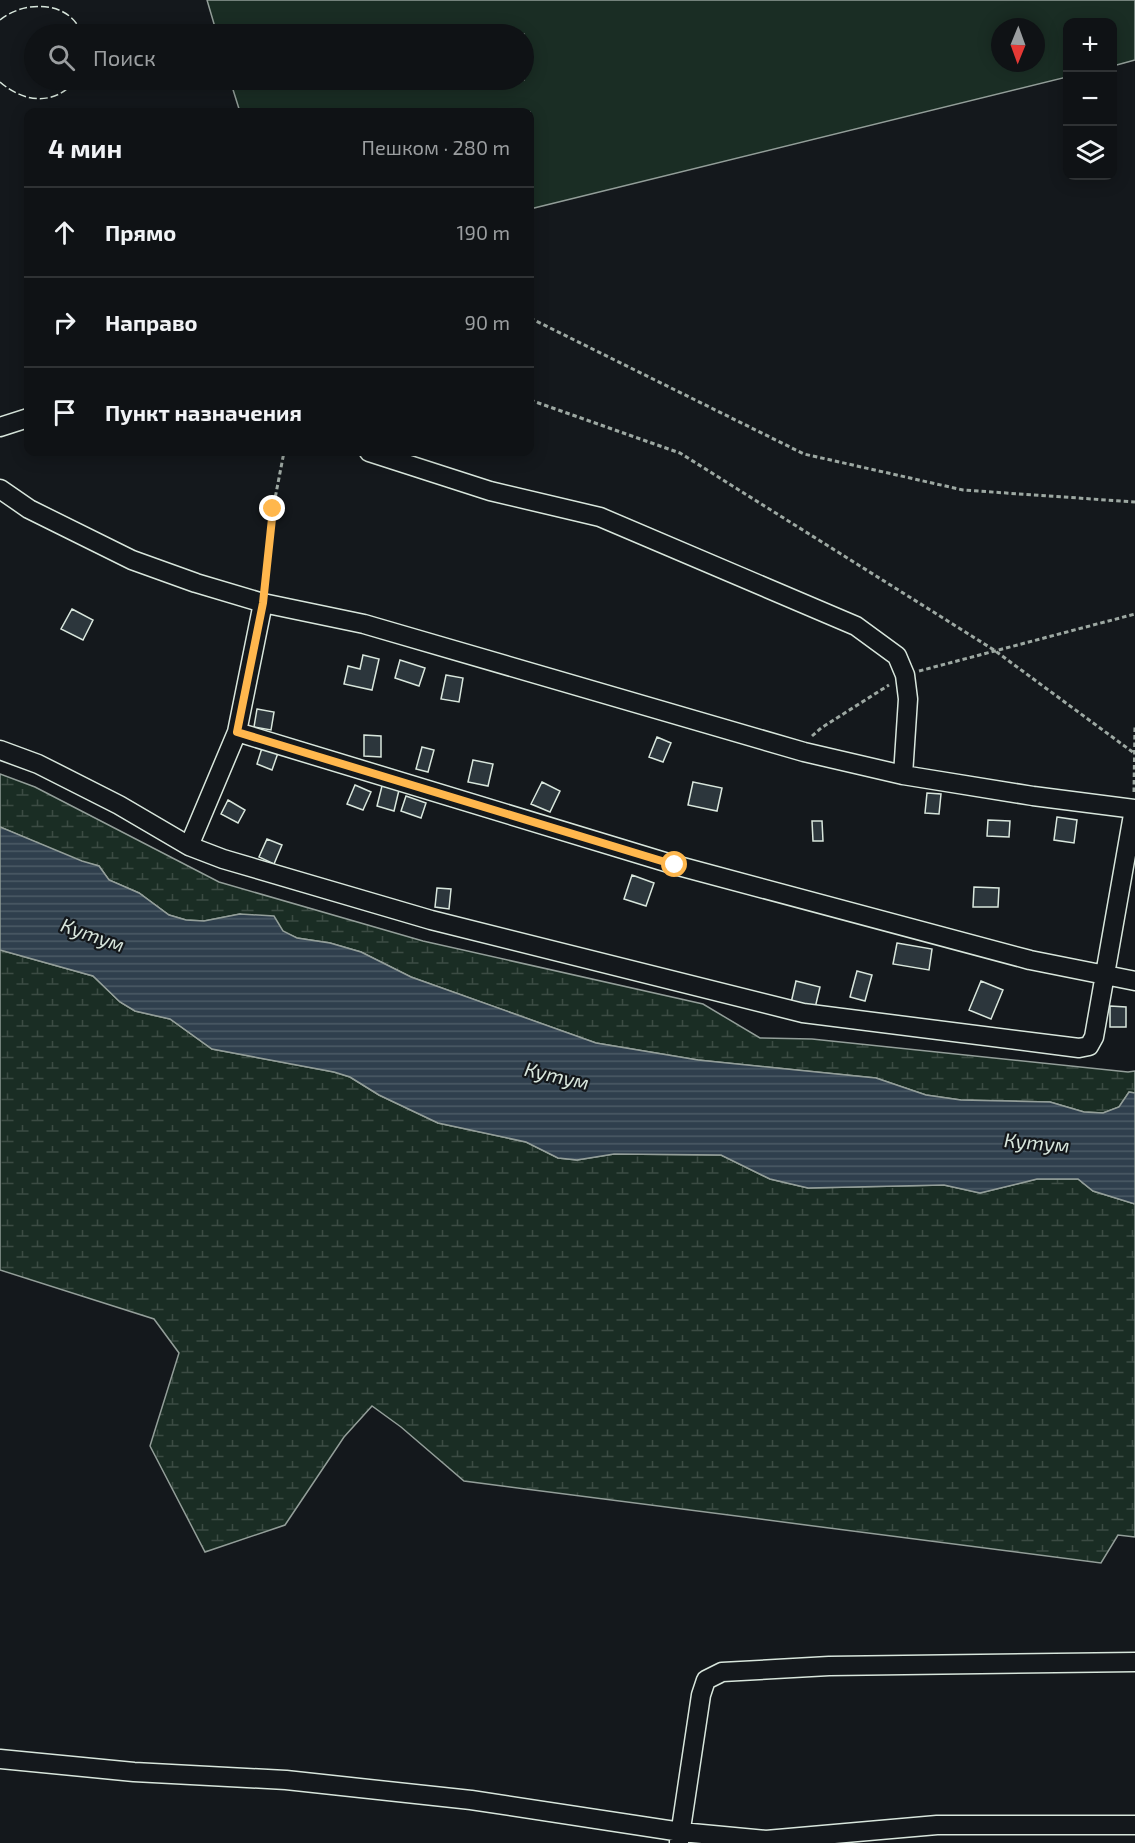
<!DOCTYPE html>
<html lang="ru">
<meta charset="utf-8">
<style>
body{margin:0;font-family:"Exo 2",sans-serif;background:#181b1e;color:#f1f3f6}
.controls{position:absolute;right:18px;top:18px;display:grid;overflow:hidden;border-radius:12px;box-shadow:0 3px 15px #0003}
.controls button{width:54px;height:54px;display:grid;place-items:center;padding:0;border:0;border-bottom:2px solid #2f3234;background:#0f1215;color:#f1f3f6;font:30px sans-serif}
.compass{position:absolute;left:991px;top:18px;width:54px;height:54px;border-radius:50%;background:#0f1215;box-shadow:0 3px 15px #0003;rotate:181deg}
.stop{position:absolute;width:18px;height:18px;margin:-14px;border:4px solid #ffb74d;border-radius:50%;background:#fff}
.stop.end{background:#ffb74d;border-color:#fff;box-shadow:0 2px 6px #0008}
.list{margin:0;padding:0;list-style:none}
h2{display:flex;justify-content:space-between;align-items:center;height:78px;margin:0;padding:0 24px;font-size:26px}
h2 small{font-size:20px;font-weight:400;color:#9b9ea0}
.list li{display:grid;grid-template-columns:39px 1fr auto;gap:18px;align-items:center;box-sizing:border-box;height:90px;padding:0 24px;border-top:2px solid #2f3234}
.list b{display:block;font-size:22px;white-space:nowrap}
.list em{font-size:20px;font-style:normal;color:#9b9ea0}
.icon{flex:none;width:33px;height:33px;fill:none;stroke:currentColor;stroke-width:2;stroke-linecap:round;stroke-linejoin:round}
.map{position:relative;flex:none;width:1135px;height:1843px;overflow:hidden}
.search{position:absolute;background:#0f1215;box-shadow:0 3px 15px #0003;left:24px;top:24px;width:510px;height:66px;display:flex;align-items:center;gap:15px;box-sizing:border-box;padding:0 21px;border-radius:33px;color:#9b9ea0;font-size:22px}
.panel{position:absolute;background:#0f1215;box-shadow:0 3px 15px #0003;left:24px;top:108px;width:510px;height:348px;border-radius:12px}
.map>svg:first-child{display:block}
.wetland{fill:url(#wetland-marsh);stroke:#939e99;stroke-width:1.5}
.park{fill:#1a2d24;stroke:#939e99;stroke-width:1.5;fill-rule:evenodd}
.water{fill:url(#water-rules);stroke:#939e99;stroke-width:1.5}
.building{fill:#2c363c;stroke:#d8e6dc;stroke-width:1.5}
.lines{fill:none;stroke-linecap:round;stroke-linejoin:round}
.minor-casing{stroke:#d8e6dc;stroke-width:21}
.path{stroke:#9da8a2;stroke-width:3;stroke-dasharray:4.5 3;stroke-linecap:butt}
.minor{stroke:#14181c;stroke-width:18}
.fence{stroke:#d8e6dc;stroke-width:1.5;stroke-dasharray:8 3;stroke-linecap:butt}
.route{stroke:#ffb74d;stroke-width:8}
.labels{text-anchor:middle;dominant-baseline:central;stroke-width:4.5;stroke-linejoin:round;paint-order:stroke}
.water-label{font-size:20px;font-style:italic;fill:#d8e6dc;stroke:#14181c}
</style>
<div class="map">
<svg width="1135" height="1843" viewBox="0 0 1135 1843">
<defs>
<pattern id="wetland-marsh" width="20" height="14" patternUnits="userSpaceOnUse" patternTransform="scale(1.5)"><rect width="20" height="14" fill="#1a2d24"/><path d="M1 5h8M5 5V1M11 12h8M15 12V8" fill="none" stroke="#3b4b43"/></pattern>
<pattern id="water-rules" width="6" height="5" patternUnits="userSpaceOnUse" patternTransform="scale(1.5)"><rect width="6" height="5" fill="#2f3f4d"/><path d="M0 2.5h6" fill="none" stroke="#4c5b66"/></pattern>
</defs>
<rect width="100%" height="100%" fill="#14181c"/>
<!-- wetland -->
<path class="wetland" d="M0,774L35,787L219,882L423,941L703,1004L760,1038L812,1039L1128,1072L1135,1071V1093L1129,1092L1119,1107L1103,1113L1084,1112L1050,1102L961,1100L926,1095L876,1078L698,1060L596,1043L411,977L361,952L330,943L297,938L240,914L204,921L186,920L169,915L139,893L109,880L99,866L82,862L0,827Z
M0,950L93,976L120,1002L135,1011L170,1019L212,1049L334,1072L350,1077L379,1095L438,1123L526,1142L558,1158L577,1160L614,1154L721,1155L770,1179L808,1188L944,1185L980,1193L1037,1179H1078L1093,1191L1135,1204V1537L1118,1535L1101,1563L464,1481L401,1427L372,1406L344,1437L285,1525L205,1552L150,1446L179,1353L154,1319L0,1270Z"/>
<!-- park -->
<path class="park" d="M207,0H1135V60L1113,66L1112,22H1068L1067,77L530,209V112H240L230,80H524V34H217ZM1000,27H1036V63H1000Z"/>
<!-- water -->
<path class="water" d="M0,827L82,861L99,866L109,880L139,893L169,915L186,920L204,921L240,914L274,916L283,931L297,938L330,943L361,952L411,977L596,1043L698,1060L876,1078L926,1095L961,1100L1050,1102L1084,1112L1103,1113L1119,1107L1129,1092L1135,1093V1204L1093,1191L1078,1179H1037L980,1193L944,1185L808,1188L770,1179L721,1155L614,1154L577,1160L558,1158L526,1142L438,1123L379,1095L350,1077L334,1072L212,1049L170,1019L135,1011L120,1002L93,976L0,950Z"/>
<!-- building -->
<path class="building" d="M72,609L93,620L83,640L61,629Z
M363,655L379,659L372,690L344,684L348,666L360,669Z
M400,660L425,668L419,686L395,678Z
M446,675L463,678L459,702L441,699Z
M257,709L274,712L271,730L254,727Z
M364,735L381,736V757L364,756Z
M657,737L671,743L663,762L649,757Z
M422,747L434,750L428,772L416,769Z
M262,748L278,753L272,770L257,764Z
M473,760L493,764L488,786L468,782Z
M542,782L560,791L550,812L531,804Z
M693,782L722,788L717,811L688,805Z
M355,785L371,792L363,810L347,804Z
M382,786L399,790L394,811L377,806Z
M927,793L941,794L939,814L925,813Z
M406,796L426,803L421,818L401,811Z
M228,800L245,810L238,823L221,814Z
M1057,817L1077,820L1074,843L1054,840Z
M988,820L1010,821L1009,837L987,836Z
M812,821H822L823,841H813Z
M267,839L282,845L274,864L259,857Z
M632,875L654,883L646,906L624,899Z
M974,887L999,888L998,907H973Z
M437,888L451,889L449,909L435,907Z
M897,943L932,949L929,970L893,964Z
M857,971L872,975L865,1001L850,997Z
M796,981L820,987L815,1008L791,1003Z
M981,981L1003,990L991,1019L969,1010Z
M1110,1006L1126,1007V1027H1110Z"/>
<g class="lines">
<defs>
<path id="minor" d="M0,427L28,418
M369,452L490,491L600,517L856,626L897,656L905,675L908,699L903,775
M0,489L29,509L132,560L196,583L263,603L364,624L804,752L903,775L1033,796L1135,809
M237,732L675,865L1030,960L1135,981
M0,750L38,764L119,805L189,846L223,859L431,920L803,1013L1079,1048L1089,1046L1094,1037L1134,809
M189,846L237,732L263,603
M0,1759L134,1772L286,1780L471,1800L681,1832L766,1840L937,1825H1135
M679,1842L701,1695L706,1680L722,1672L829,1666L1135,1662"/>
</defs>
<!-- minor casing -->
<use href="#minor" class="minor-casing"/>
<!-- path -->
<path class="path" d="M530,318L804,454L963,490L1135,502
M530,400L680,453L994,650L1134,753
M265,586L273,509L284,452
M919,671L1135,614
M812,736L821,728L889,685
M1134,792L1135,726"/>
<!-- minor -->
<use href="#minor" class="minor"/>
<!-- fence -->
<path class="fence" d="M0,20C24,0 70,0 82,34
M0,82C24,103 55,106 76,80"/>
</g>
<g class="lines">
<!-- route -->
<path class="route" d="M273,509L263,603L237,732L675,865"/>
</g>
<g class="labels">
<!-- water labels -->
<g class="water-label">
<text transform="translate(93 934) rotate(19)">Кутум</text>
<text transform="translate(557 1075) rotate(13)">Кутум</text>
<text transform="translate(1037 1142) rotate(5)">Кутум</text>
</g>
</g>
</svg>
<div class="controls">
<button>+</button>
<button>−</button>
<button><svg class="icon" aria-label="layers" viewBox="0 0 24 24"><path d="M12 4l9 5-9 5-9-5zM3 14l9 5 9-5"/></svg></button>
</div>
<svg class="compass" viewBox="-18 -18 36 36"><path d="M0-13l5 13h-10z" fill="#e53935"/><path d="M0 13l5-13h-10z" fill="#9b9ea0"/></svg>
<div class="stop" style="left:675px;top:865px"></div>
<div class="stop end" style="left:273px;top:509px"></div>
<div class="search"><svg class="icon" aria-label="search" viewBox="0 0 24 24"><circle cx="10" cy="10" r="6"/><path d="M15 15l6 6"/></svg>Поиск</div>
<section class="panel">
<h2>4 мин<small>Пешком · 280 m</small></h2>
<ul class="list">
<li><svg class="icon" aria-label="ahead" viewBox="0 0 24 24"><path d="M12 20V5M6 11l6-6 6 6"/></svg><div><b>Прямо</b></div><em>190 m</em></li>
<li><svg class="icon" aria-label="right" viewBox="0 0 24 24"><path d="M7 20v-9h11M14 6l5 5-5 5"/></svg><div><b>Направо</b></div><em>90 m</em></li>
<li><svg class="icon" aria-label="arrive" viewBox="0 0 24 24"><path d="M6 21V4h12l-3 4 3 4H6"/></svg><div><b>Пункт назначения</b></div></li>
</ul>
</section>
</div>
